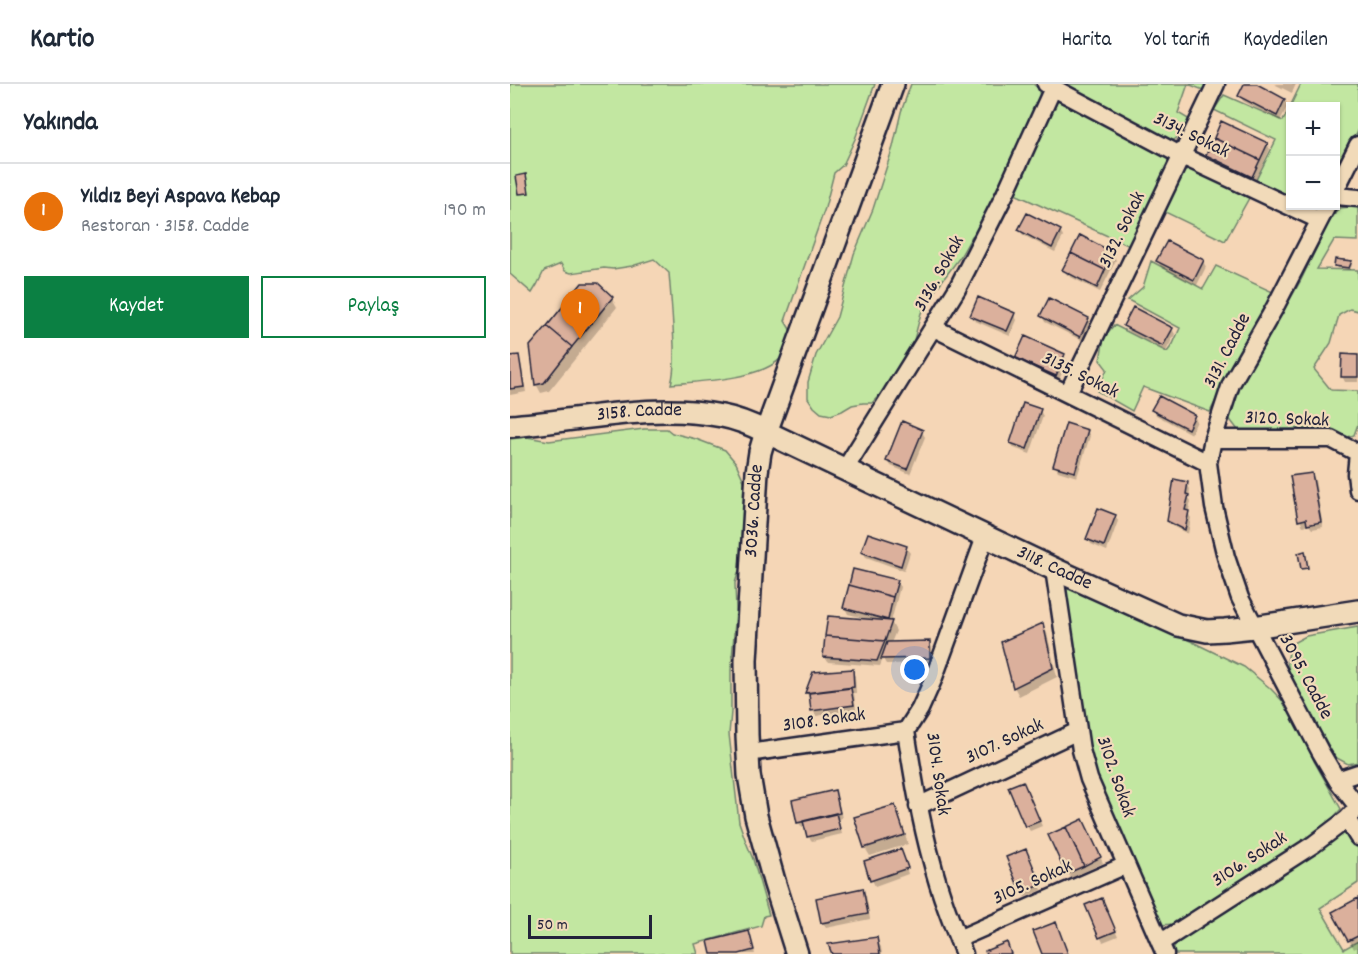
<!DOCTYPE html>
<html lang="tr">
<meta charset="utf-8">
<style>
body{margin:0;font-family:Dekko,sans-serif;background:#f2f2f3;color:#1f2937}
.controls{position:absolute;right:18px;top:18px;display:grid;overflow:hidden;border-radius:0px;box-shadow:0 2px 4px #0004}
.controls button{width:54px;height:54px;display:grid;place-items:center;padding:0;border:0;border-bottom:2px solid #e0e1e3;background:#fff;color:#1f2937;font:30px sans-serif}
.scale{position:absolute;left:18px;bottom:15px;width:124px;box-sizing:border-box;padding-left:6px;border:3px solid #22223b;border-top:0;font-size:16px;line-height:21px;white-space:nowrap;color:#22223b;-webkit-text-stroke:4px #f1dab9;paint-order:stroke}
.you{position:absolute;left:405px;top:586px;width:21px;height:21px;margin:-15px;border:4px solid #fff;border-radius:50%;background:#1a73e8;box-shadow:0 0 0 9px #1a73e833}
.badge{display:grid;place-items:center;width:39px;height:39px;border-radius:50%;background:#0b8043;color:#fff;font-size:20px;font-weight:700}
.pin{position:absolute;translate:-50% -50px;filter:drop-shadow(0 2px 3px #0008)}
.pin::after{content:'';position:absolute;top:32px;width:21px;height:18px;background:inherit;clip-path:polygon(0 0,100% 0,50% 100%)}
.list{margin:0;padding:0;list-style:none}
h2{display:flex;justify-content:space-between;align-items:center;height:78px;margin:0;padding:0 24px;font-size:26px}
h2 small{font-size:20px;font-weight:400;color:#747a83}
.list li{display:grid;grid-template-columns:39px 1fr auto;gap:18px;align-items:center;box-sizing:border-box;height:96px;padding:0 24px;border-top:2px solid #e0e1e3}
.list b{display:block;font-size:22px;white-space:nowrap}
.list p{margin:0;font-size:20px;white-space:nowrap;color:#747a83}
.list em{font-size:20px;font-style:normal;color:#747a83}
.actions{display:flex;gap:12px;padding:18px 24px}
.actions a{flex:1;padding:14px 0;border:2px solid #0b8043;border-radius:0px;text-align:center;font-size:21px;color:#0b8043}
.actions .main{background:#0b8043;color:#fff}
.map{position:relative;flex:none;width:848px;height:870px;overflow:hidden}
header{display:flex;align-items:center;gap:36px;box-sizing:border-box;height:84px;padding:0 30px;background:#fff;border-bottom:2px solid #e0e1e3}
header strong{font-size:28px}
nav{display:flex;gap:33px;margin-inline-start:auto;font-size:21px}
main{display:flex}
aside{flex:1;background:#fff}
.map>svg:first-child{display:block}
.green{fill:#c2e7a1;stroke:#72846e;stroke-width:1.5}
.shadow{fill:#0003}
.building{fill:#dbb09c;stroke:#22223b;stroke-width:1.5}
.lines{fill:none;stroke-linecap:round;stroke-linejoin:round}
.minor-casing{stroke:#22223b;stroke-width:21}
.tertiary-casing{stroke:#22223b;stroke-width:26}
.minor{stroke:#f1dab9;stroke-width:16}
.tertiary{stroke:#f1dab9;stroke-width:21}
.labels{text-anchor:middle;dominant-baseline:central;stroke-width:4.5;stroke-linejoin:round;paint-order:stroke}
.street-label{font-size:20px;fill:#22223b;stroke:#f1dab9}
</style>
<header>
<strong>Kartio</strong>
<nav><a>Harita</a><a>Yol tarifi</a><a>Kaydedilen</a></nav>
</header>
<main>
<aside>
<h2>Yakında<small></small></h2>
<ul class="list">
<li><span class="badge" style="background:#e8710a">1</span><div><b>Yıldız Beyi Aspava Kebap</b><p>Restoran · 3158. Cadde</p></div><em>190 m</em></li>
</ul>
<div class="actions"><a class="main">Kaydet</a><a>Paylaş</a></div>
</aside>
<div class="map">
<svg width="848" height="870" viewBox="0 0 848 870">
<rect width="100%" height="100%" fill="#f5d6b6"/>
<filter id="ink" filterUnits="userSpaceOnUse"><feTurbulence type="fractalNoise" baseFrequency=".0167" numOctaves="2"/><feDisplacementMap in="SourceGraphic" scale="12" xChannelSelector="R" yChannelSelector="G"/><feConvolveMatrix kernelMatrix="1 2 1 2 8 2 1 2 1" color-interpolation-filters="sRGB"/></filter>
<g filter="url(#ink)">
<!-- green -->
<path class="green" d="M0,0H365L345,55L333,81L324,89L315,124L275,237L281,247C280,253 279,263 275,269C258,296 191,297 161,300C165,287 164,275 164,262C163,237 161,213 159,189L144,175L122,182L103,185L94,184L61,189L55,187L51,180L34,187L27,201L22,209L0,190Z
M401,0H523L528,4L530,12L516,48L468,148L462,152L450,173L426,205L411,229L404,256L377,303L362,319H353L342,321L332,327L321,331L311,329L304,323L298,314V298L306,271L327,233L344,170L363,125L383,63L391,28Z
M554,0H699L697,3L693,6L678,0L668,29L680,36L671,51L662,57Z
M791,0H848V47L826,96V22H780V118L744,100L766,56L704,26L714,11L773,37Z
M546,16H552L658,73L660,82L622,163L505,110L514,80Z
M676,85L683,86L739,114L715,157L655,128L672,91Z
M841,123H848V157L824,156L807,185L848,186V227L840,225L829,231L821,259L804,285L821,306L848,307V340L844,351L838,353C802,340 766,347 728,346L718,333L724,305L770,233L791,196L818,140L829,124Z
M641,177L693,205L706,182L765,209L720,288L700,328L633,303L622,327L587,307L597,285L590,276L594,253L604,241L657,268L663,260L670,244L618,216L633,203Z
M134,345H157L162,349L186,355L215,366L226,379L234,397L236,425L232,477L225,499L226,526L221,586V628L219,650L229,738L236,758L243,775L259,831L254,832L251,842L185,860L188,870H0V355L17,353L39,357Z
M555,503L566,506L664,549L734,583L760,604L783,628L787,641L797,659L804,677L831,725L815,743L799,752L787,764L665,840L649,841L613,756L589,697L575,657Z
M848,543V678L838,680L825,673L789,610L779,587L777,577L781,560L796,552Z
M833,748L838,749L848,764V799L810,824L834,865L848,857V870H664L663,866L666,860Z"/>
<!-- shadow -->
<path class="shadow" d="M736,0H744L774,16L778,21L770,37L733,17L730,12Z
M764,0H786L782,9Z
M757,60L760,65L745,97L700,76L697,71Z
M510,146L550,147L553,153L545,168L513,151Z
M603,171L606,176L590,208L557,191L554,185Z
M648,177H693L696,183L687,201L651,183Z
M841,179L842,181L840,186L827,184L825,182Z
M102,214L107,223L39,307L31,309L26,300Z
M504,230L507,236L500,252L465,237L462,232Z
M532,232L578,235L581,241L573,257L535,238Z
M615,242L662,245L665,250L656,267L618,247Z
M554,271L557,277L549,296L510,279L507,274Z
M848,272V298H835L832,292Z
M8,273L11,278L16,308L0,311V274Z
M643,326L684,332L687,337L681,350L646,331Z
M530,327L533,332L520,370L504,364L501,359Z
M577,347L580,352L567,393L548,387L545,381Z
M412,348L415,353L400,390L381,382L378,376Z
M802,390L805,396L813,443L802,445L799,441L793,442L790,436Z
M677,399L680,405L679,414L681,418L678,429L681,434L678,450L662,442L659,437Z
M605,432L608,437L597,467L581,460L578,455Z
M396,464L400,469L394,487L356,473L353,468Z
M387,498L390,503L381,538L386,547L381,559L419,558L422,564V579L376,580L373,575L370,582L318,578L314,572L358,536V535L338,530L335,524Z
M532,541L537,549L547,593L509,612L504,603Z
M342,587L345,592L346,609H344L346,626L306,632L303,626L301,614H299L297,609L304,590Z
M515,704L532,742L520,747L517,742Z
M324,707L327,713L332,734L328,735L332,750L302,757L298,752L296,742L292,743L288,738Z
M384,722L389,731L398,760L360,772L355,764L346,734Z
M576,742L593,779L561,794L558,789Z
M392,770L398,790L365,802L362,796Z
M519,772L532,806L515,813L512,808Z
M352,806L356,811L360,835L316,844L313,839L308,815Z
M848,816V863L844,865L824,829Z
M594,821L608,852L593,858L590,853Z
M238,848L241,854L245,870H203Z
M366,855L371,863L372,870H323Z"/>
<!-- building -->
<path class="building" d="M734,0H747L775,15L767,32L728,12Z
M711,37L758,59L750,76L704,54Z
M704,54L750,76L742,93L696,71Z
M16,90L19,109L9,110L6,92Z
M517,129L551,146L542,164L508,146Z
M570,151L604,169L595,186L561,169Z
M657,157L694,176L684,196L646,177Z
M561,169L595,186L587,204L552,186Z
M825,175L842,177L839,184L824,182Z
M72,199H88L103,213L62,263L37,242Z
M468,213L505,229L497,247L460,232Z
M539,214L579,234L570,253L530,232Z
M623,223L663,244L653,262L613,242Z
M37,242L62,263L34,299L25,301L20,262Z
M515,252L555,270L546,292L505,274Z
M832,270L848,271V293H831Z
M9,271L14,303L0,305V272Z
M649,312L685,331L678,345L641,326Z
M513,319L531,325L517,365L500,359Z
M392,337L413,346L397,385L376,377Z
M556,339L578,346L565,388L543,382Z
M802,389L811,438L797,441L796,435L788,437L780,392Z
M664,395L678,398L676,410L679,411L675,426L679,427L675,446L657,437Z
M588,424L606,431L594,462L576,455Z
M358,449L397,462L391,482L351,468Z
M795,467L798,484L791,485L788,469Z
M343,485L388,496L383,513L339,501Z
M339,501L383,513L378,536L333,524Z
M318,532L382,537L375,557L315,552Z
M533,539L543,584L503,604L491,558Z
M315,552L375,557L367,577L313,573Z
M420,557V574L371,575L377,558Z
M343,585L344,603L295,609L303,588Z
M341,604L344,621L301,627L299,609Z
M513,697L530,737L515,743L498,703Z
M325,706L330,729L287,739L282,716Z
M385,721L395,751L354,764L344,733Z
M326,729L330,745L297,753L293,737Z
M573,735L591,773L574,782L556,743Z
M556,743L574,782L556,790L538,751Z
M391,765L398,784L360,797L354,777Z
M516,765L531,801L511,809L496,773Z
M353,804L358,830L311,839L306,814Z
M592,814L606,847L589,854L575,821Z
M848,814V852L838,857L822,828Z
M546,838L558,870H532L523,847Z
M239,847L244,866L229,870H201L198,857Z
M367,853L370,870H322L318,860Z
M497,858L501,870H476L475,867Z"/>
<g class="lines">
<defs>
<path id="minor" d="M536,0L672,72L809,136
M826,105L848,61
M826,112L848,114
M817,122L764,225L721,300L703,355L698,379L704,423L716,473L730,514L810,667L827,696L848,723
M424,244L698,379
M558,309L706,0
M703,355H821L848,369
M848,369L846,390L848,406
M335,385L447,205L495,110L543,4
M544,485L571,666L579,695L655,870
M238,669L396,647
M827,696L848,689
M408,722L568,647
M837,735L848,753
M448,855L616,781
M650,859L804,760L837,735L848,723
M454,870C442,840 430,810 422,778C410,735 403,691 396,647L410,625L423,596L475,453"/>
<g id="tertiary">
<path id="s1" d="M0,342C70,337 142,318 212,332C228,335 242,341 256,348L544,485L668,541L697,547L715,546L744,543L848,527"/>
<path id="s2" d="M287,870L264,797L246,732L239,691L237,651L236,576L247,388L250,368L256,348L383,0"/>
</g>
</defs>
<!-- minor casing -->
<use href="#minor" class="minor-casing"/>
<!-- tertiary casing -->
<use href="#tertiary" class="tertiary-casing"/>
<!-- minor -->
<use href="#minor" class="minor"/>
<!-- tertiary -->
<use href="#tertiary" class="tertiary"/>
</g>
</g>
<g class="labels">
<!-- street labels -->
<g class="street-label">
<text transform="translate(681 52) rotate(26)">3134. Sokak</text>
<text transform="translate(613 146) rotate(-64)">3132. Sokak</text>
<text transform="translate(430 190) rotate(-61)">3136. Sokak</text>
<text transform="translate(718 267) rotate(-63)">3131. Cadde</text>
<text transform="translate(570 292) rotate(26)">3135. Sokak</text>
<text stroke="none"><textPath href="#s1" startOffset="130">3158. Cadde</textPath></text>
<text transform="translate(777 336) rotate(2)">3120. Sokak</text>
<text stroke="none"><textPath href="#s2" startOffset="450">3036. Cadde</textPath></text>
<text stroke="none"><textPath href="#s1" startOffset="579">3118. Cadde</textPath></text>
<text transform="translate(795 593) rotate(62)">3095. Cadde</text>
<text transform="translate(314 637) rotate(-8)">3108. Sokak</text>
<text transform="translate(495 658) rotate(-25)">3107. Sokak</text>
<text transform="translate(427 690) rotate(82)">3104. Sokak</text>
<text transform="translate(605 693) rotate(71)">3102. Sokak</text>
<text transform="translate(740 776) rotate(-33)">3106. Sokak</text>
<text transform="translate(523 799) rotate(-24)">3105. Sokak</text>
</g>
</g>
</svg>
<div class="controls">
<button>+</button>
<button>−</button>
</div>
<div class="scale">50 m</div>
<div class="you"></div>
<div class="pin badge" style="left:70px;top:255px;background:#e8710a">1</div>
</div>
</main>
